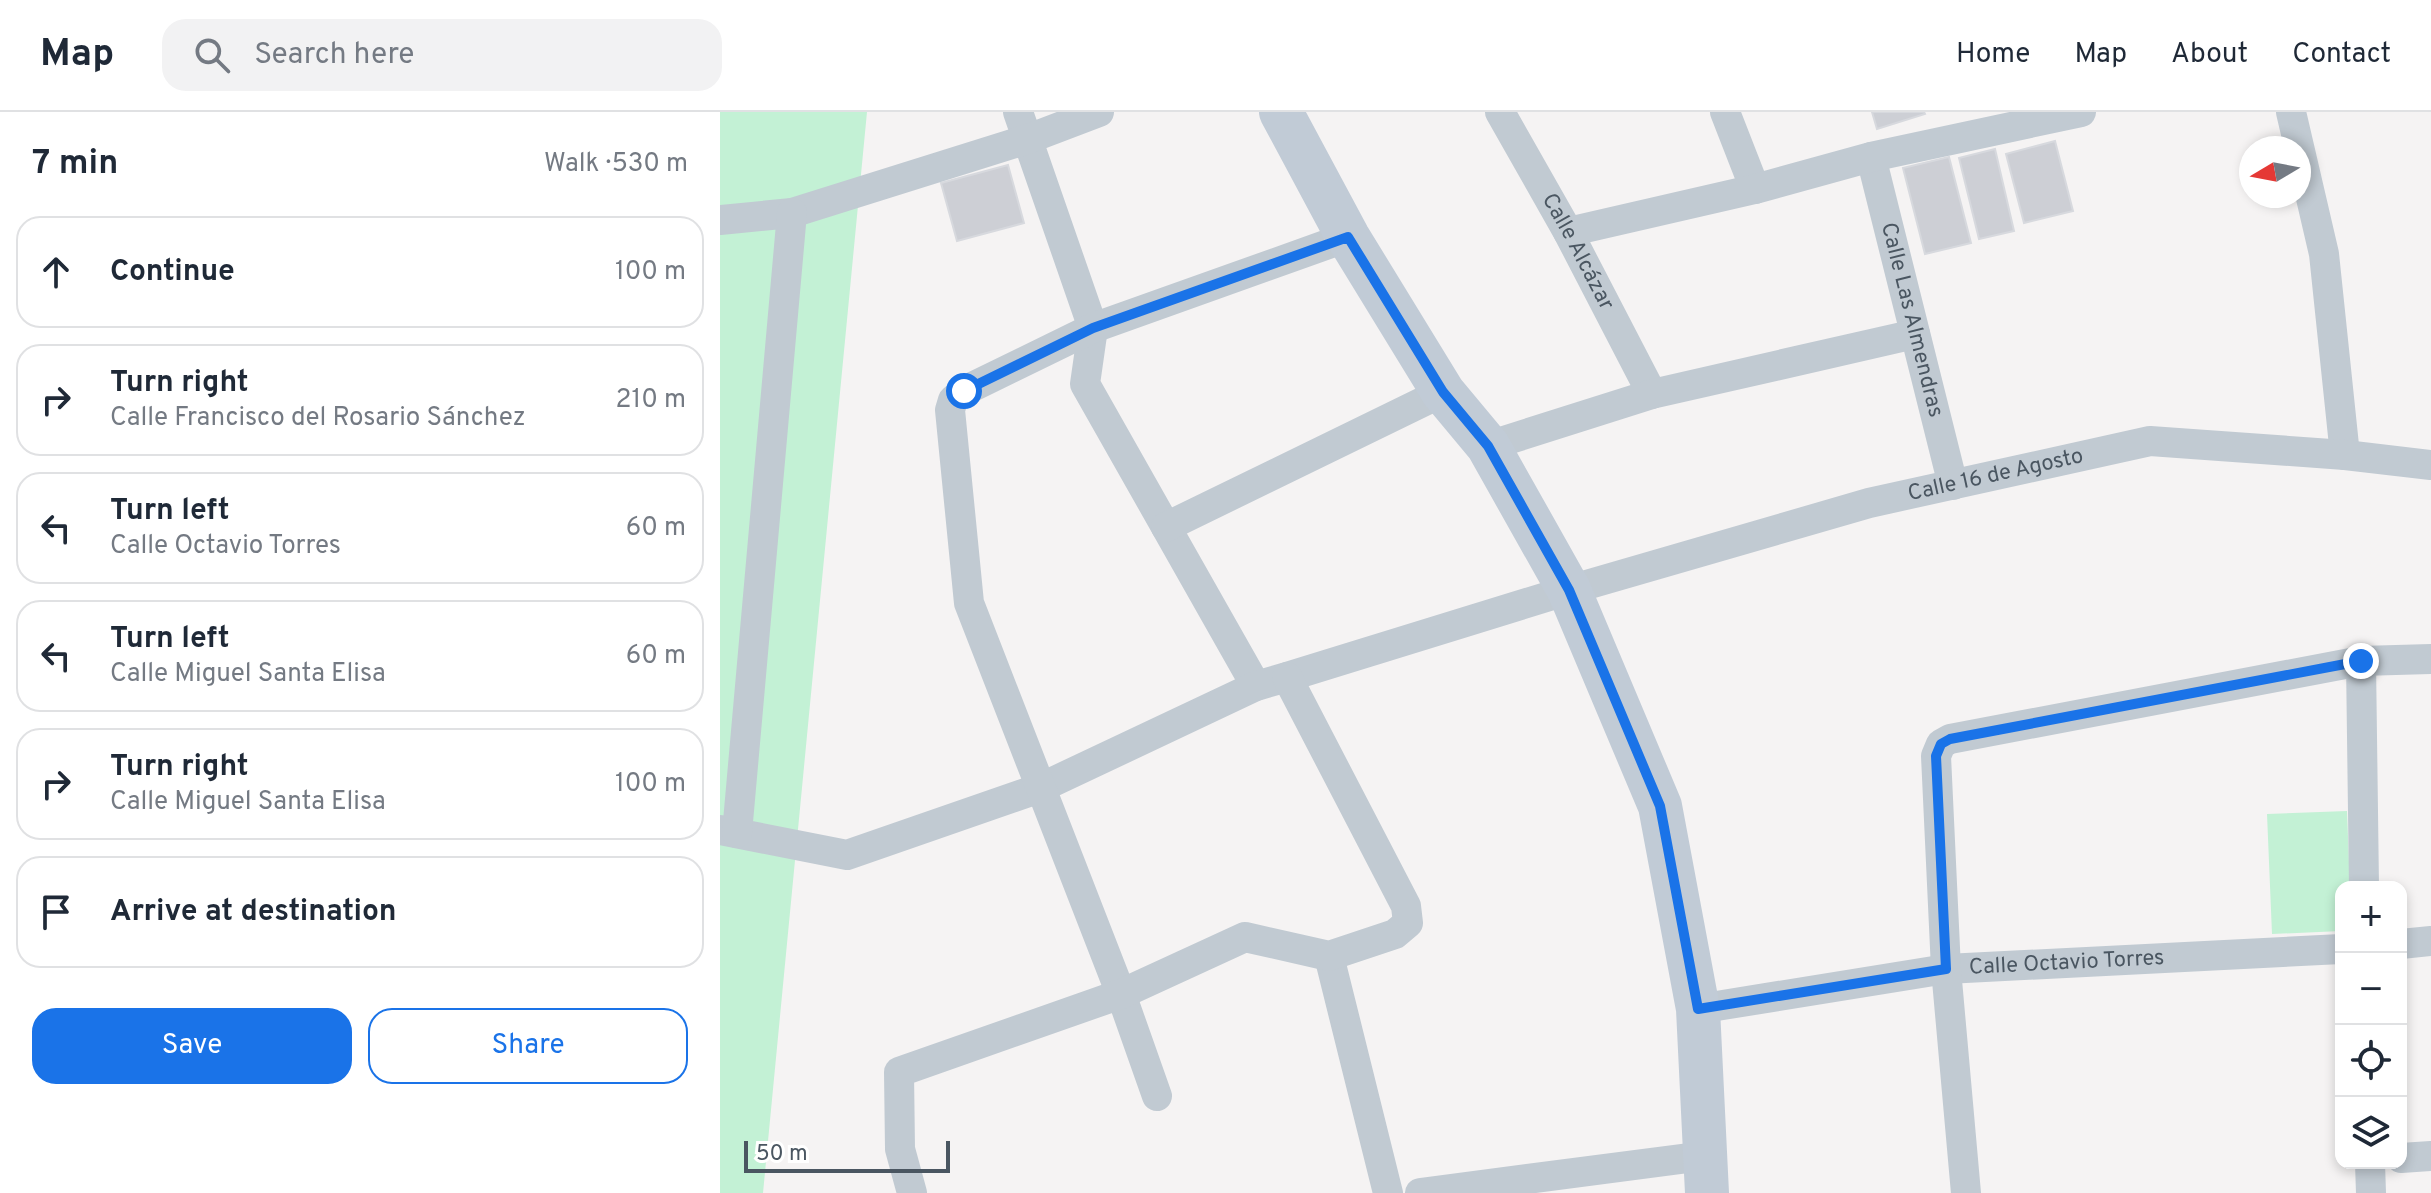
<!DOCTYPE html>
<meta charset="utf-8">
<style>
body{margin:0;font-family:Overpass,sans-serif;background:#f2f2f3;color:#1f2937}
.controls{position:absolute;right:24px;bottom:24px;display:grid;overflow:hidden;border-radius:16px;box-shadow:0 4px 12px #0003}
.controls button{width:72px;height:72px;display:grid;place-items:center;padding:0;border:0;border-bottom:2px solid #e0e1e3;background:#fff;color:#1f2937;font:40px sans-serif}
.compass{position:absolute;left:1519px;top:24px;width:72px;height:72px;border-radius:50%;background:#fff;box-shadow:0 4px 12px #0003;rotate:260deg}
.scale{position:absolute;left:24px;bottom:20px;width:206px;box-sizing:border-box;padding-left:8px;border:4px solid #4a5661;border-top:0;font-size:22px;line-height:28px;white-space:nowrap;color:#4a5661;-webkit-text-stroke:6px #fff;paint-order:stroke}
.stop{position:absolute;width:24px;height:24px;margin:-18px;border:6px solid #1a73e8;border-radius:50%;background:#fff}
.stop.end{background:#1a73e8;border-color:#fff;box-shadow:0 2px 8px #0008}
.list{margin:0;padding:0;list-style:none}
h2{display:flex;justify-content:space-between;align-items:center;height:104px;margin:0;padding:0 32px;font-size:34px}
h2 small{font-size:26px;font-weight:400;color:#747a83}
.list li{display:grid;grid-template-columns:52px 1fr auto;gap:24px;align-items:center;box-sizing:border-box;height:112px;margin:0 16px 16px;padding:0 16px;border:2px solid #e0e1e3;border-radius:24px}
.list b{display:block;font-size:30px;white-space:nowrap}
.list p{margin:0;font-size:26px;white-space:nowrap;color:#747a83}
.list em{font-size:26px;font-style:normal;color:#747a83}
.actions{display:flex;gap:16px;padding:24px 32px}
.actions a{flex:1;padding:18px 0;border:2px solid #1a73e8;border-radius:24px;text-align:center;font-size:28px;color:#1a73e8}
.actions .main{background:#1a73e8;color:#fff}
.icon{flex:none;width:44px;height:44px;fill:none;stroke:currentColor;stroke-width:2;stroke-linecap:round;stroke-linejoin:round}
.map{position:relative;flex:none;width:1711px;height:1081px;overflow:hidden}
header{display:flex;align-items:center;gap:48px;box-sizing:border-box;height:112px;padding:0 40px;background:#fff;border-bottom:2px solid #e0e1e3}
header strong{font-size:38px}
nav{display:flex;gap:44px;margin-inline-start:auto;font-size:28px}
.search{width:560px;height:72px;background:#f2f2f3;display:flex;align-items:center;gap:20px;box-sizing:border-box;padding:0 28px;border-radius:24px;color:#747a83;font-size:30px}
main{display:flex}
aside{flex:1;background:#fff}
.map>svg:first-child{display:block}
.green{fill:#c3f1d5}
.building{fill:#cdcfd5;stroke:#d7d9de;stroke-width:2}
.lines{fill:none;stroke-linecap:round;stroke-linejoin:round}
.street{stroke:#c1cad2;stroke-width:30}
.secondary{stroke:#c1cbd6;stroke-width:44}
.route{stroke:#1a73e8;stroke-width:10}
.labels{text-anchor:middle;dominant-baseline:central;stroke-width:6;stroke-linejoin:round;paint-order:stroke}
.street-label{font-size:22px;fill:#4a5661;stroke:#fff}
</style>
<header>
<strong>Map</strong>
<div class="search"><svg class="icon" aria-label="search" viewBox="0 0 24 24"><circle cx="10" cy="10" r="6"/><path d="M15 15l6 6"/></svg>Search here</div>
<nav><a>Home</a><a>Map</a><a>About</a><a>Contact</a></nav>
</header>
<main>
<aside>
<h2>7 min<small>Walk · 530 m</small></h2>
<ul class="list">
<li><svg class="icon" aria-label="ahead" viewBox="0 0 24 24"><path d="M12 20V5M6 11l6-6 6 6"/></svg><div><b>Continue</b></div><em>100 m</em></li>
<li><svg class="icon" aria-label="right" viewBox="0 0 24 24"><path d="M7 20v-9h11M14 6l5 5-5 5"/></svg><div><b>Turn right</b><p>Calle Francisco del Rosario Sánchez</p></div><em>210 m</em></li>
<li><svg class="icon" aria-label="left" viewBox="0 0 24 24"><path d="M17 20v-9H6M10 6l-5 5 5 5"/></svg><div><b>Turn left</b><p>Calle Octavio Torres</p></div><em>60 m</em></li>
<li><svg class="icon" aria-label="left" viewBox="0 0 24 24"><path d="M17 20v-9H6M10 6l-5 5 5 5"/></svg><div><b>Turn left</b><p>Calle Miguel Santa Elisa</p></div><em>60 m</em></li>
<li><svg class="icon" aria-label="right" viewBox="0 0 24 24"><path d="M7 20v-9h11M14 6l5 5-5 5"/></svg><div><b>Turn right</b><p>Calle Miguel Santa Elisa</p></div><em>100 m</em></li>
<li><svg class="icon" aria-label="arrive" viewBox="0 0 24 24"><path d="M6 21V4h12l-3 4 3 4H6"/></svg><div><b>Arrive at destination</b></div></li>
</ul>
<div class="actions"><a class="main">Save</a><a>Share</a></div>
</aside>
<div class="map">
<svg width="1711" height="1081" viewBox="0 0 1711 1081">
<rect width="100%" height="100%" fill="#f5f3f3"/>
<!-- green -->
<path class="green" d="M0,0H147L43,1081H0Z
M1627,699L1630,775H1621V819L1552,822L1547,702Z"/>
<!-- building -->
<path class="building" d="M1152,0H1204L1205,2L1157,17Z
M1335,29L1353,99L1304,111L1286,42Z
M1275,37L1294,119L1259,127L1239,46Z
M1229,45L1251,131L1205,142L1183,56Z
M288,53L304,111L237,129L221,71Z"/>
<g class="lines">
<!-- street -->
<g class="street">
<path d="M298,0L373,216L365,272L536,574"/>
<path id="s1" d="M780,0L848,120L932,282"/>
<path d="M1005,0L1035,77"/>
<path d="M1571,0L1604,142L1625,343"/>
<path id="s2" d="M1151,45L1233,373"/>
<path d="M0,108L72,101L308,27L379,0"/>
<path d="M848,120L1035,77L1151,45L1361,0"/>
<path d="M768,334L932,282L1195,222"/>
<path d="M446,415L723,280"/>
<path d="M1641,549L1644,775"/>
<path id="s3" d="M0,718L127,743L320,676L536,574L567,565L849,478L1149,391L1430,329L1625,343L1711,353"/>
<path d="M17,721L72,101"/>
<path d="M1681,832L1711,829"/>
<path d="M609,844L668,1081"/>
<path id="s4" d="M978,897L1226,857L1621,837"/>
<path d="M437,984L401,882L249,491L230,298L233,288L244,279L373,216L628,125"/>
<path d="M1681,1046L1711,1044"/>
<path d="M1650,1051L1651,1081"/>
<path d="M192,1081L180,1037L179,960L401,882L525,825L609,844L675,822L688,811L686,794L567,565"/>
<path d="M700,1081L984,1044"/>
<path d="M1246,1081L1226,857L1216,644L1221,632L1230,627L1641,549L1711,547"/>
</g>
<!-- secondary -->
<path class="secondary" d="M561,0L628,125L723,280L768,334L849,478L940,694L978,897L987,1081"/>
</g>
<g class="lines">
<!-- route -->
<path class="route" d="M244,279L373,216L628,125L723,280L768,334L849,478L940,694L978,897L1226,857L1216,644L1221,632L1230,627L1641,549"/>
</g>
<g class="labels">
<!-- street labels -->
<g class="street-label">
<text stroke="none"><textPath href="#s1" startOffset="160">Calle Alcázar</textPath></text>
<text stroke="none"><textPath href="#s2" startOffset="168">Calle Las Almendras</textPath></text>
<text stroke="none"><textPath href="#s3" startOffset="1342">Calle 16 de Agosto</textPath></text>
<text stroke="none"><textPath href="#s4" startOffset="372">Calle Octavio Torres</textPath></text>
</g>
</g>
</svg>
<div class="controls">
<button>+</button>
<button>−</button>
<button><svg class="icon" aria-label="locate" viewBox="0 0 24 24"><circle cx="12" cy="12" r="6"/><path d="M12 2v4M12 18v4M2 12h4M18 12h4"/></svg></button>
<button><svg class="icon" aria-label="layers" viewBox="0 0 24 24"><path d="M12 4l9 5-9 5-9-5zM3 14l9 5 9-5"/></svg></button>
</div>
<svg class="compass" viewBox="-18 -18 36 36"><path d="M0-13l5 13h-10z" fill="#e53935"/><path d="M0 13l5-13h-10z" fill="#747a83"/></svg>
<div class="scale">50 m</div>
<div class="stop" style="left:244px;top:279px"></div>
<div class="stop end" style="left:1641px;top:549px"></div>
</div>
</main>
